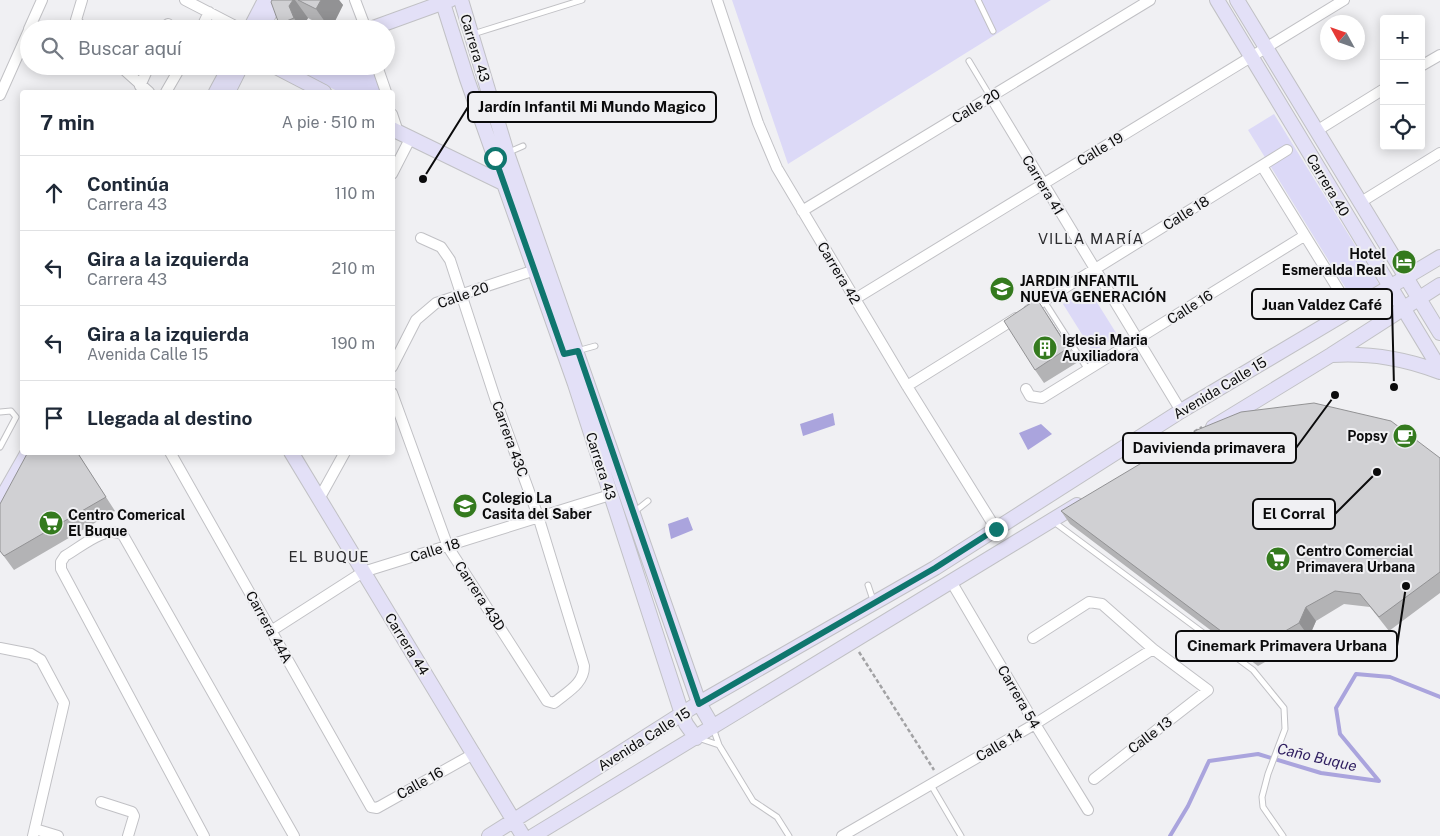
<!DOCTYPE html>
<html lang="es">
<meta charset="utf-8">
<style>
body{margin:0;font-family:"Public Sans",sans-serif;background:#f6f6f7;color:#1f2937}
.controls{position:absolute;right:15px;top:15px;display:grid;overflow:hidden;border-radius:5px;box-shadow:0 2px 12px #0003}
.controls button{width:45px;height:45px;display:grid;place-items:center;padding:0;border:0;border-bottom:1px solid #e0e1e3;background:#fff;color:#1f2937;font:25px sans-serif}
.compass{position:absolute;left:1320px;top:15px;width:45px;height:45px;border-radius:50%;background:#fff;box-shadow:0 2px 12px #0003;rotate:310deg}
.stop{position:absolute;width:15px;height:15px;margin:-11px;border:4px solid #0f766e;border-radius:50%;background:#fff}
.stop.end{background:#0f766e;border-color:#fff;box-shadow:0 1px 5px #0008}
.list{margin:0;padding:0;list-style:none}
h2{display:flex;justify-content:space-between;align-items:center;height:65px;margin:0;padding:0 20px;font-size:21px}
h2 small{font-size:16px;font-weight:400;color:#747a83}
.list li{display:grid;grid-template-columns:32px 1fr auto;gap:15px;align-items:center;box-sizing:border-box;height:75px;padding:0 20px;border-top:1px solid #e0e1e3}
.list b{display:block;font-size:19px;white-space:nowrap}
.list p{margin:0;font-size:16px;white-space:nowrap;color:#747a83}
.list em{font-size:16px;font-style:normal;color:#747a83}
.icon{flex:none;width:28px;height:28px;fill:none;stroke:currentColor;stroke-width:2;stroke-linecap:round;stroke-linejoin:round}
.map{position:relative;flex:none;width:1440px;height:836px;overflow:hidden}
.search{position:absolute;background:#fff;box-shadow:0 2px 12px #0003;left:20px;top:20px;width:375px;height:55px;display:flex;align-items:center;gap:12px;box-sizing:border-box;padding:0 18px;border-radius:28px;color:#747a83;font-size:19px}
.panel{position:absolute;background:#fff;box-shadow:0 2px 12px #0003;left:20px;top:90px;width:375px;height:365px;border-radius:5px}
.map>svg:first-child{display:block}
.green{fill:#dcd9f7}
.water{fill:#aaa4dd}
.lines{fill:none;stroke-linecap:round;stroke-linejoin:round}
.stream{stroke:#aaa4dd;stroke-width:4}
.lane-casing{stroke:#c1c1c5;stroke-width:7}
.street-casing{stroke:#c1c1c5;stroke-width:12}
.secondary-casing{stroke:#c1c1c5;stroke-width:16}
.path{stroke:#a2a2a4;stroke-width:2.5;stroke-dasharray:4 2.5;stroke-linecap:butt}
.lane{stroke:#fff;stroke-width:5}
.street{stroke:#fff;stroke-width:10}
.secondary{stroke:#e3e0f7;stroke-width:14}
.wall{fill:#b3b3b5}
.shaded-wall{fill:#929294}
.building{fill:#d0d0d3;stroke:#929294}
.route{stroke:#0f766e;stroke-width:6}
.labels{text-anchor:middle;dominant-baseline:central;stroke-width:4;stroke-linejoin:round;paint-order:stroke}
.street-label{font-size:14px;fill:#0b0b0c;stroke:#f0f0f3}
.poi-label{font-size:14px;font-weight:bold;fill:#0b0b0c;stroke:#f0f0f3;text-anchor:start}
.neighbourhood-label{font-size:15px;letter-spacing:1px;fill:#2b2b2e;stroke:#f0f0f3}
.water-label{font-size:15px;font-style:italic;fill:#2f1e60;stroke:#f0f0f3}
.leader{fill:none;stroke:#0b0b0c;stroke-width:2}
.callout-dot{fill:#0b0b0c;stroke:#f0f0f3;stroke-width:2}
.callout{fill:#f0f0f3;stroke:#0b0b0c;stroke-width:2}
.callout-label{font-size:15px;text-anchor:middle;font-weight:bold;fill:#0b0b0c}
</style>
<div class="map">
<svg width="1440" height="836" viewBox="0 0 1440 836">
<rect width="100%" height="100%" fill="#f0f0f3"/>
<!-- green -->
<path class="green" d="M732,0H1051L788,164Z
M289,66H375L382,92H339Z
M1274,114L1379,284L1353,300L1248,130Z
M1088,288L1118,336L1093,352L1063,304Z"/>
<!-- water -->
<path class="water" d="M833,413L835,425L803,436L800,424Z
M1041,424L1052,434L1028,450L1019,433Z
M688,517L693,530L671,539L668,524Z"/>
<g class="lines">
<!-- stream -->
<path class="stream" d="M1170,836L1188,806L1209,761L1258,754L1321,773L1379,781L1340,734L1336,708L1356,674L1390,677L1440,697"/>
<defs>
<path id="lane" d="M978,0L993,31
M473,34L582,0
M969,61L990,96
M507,153L523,146
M1044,301L1088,370
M577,351L595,346
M0,412L11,411L16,417L0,447
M633,513L648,501
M1054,522L1253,670L1284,708L1285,729L1268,774L1262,797L1263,807L1283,836
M868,585L874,603
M713,728L719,745L753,801L777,817L789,836
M698,738L719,745
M931,785L961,836"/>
<path id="street" d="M82,0L76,20L83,29
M185,0L241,29
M355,0L366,29
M717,0L758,123L777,168L907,386L996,529
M29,29L42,0
M166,29L168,24
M201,29L209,12
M120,66L149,92
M377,66L386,92
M1421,66L1440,55
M140,86L149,66
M166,92L181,66
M0,95L29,30
M991,97L1181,411
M392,114L398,132
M1318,130L1384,89
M1262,166L1351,310
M392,174L410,139
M1361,202L1440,153
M802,211L1150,0
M855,299L1344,0
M1029,310L1287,150
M392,367L416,320L436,303L535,270
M907,386L1016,318
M1026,389L1030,396L1042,398L1304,236
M392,393L448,547L547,701L554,703C567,692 584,684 584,666L538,516L495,398L450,260L441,247L421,238
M170,452L371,807L377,808L475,753
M319,499L345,452
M952,583L1035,724L1088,810
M271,631L363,572L610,495
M1033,638L1089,602L1102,604L1153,649L1208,690L1094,779
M0,648L31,654L41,660L64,703L33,836
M101,802L132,812L134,816L128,836
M35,829L58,836
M204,836L61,569V562L65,556C81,547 106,524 123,535L294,836
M842,836L1035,724L1153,649"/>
<path id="secondary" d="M442,0L467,79L575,384L682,714L686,724L696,738
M461,0L507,153L699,703L713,727
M1217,0L1440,369
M1237,0L1440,333
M250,29L265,0
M261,29L277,0
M370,29L450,0
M274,66L324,92
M216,92L230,66
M228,92L241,66
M392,129L505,184
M1332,355C1371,353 1404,358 1440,372
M1213,427L1331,355L1440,285
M291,452L523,836
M0,501L28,452
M489,836L699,703L935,568L1181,411L1440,257
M533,836L1077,505"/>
</defs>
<!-- lane casing -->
<use href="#lane" class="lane-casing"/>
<!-- street casing -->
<use href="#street" class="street-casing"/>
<!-- secondary casing -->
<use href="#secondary" class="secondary-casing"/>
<!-- path -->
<path class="path" d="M1183,438L1202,427
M859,652L934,770"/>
<!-- lane -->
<use href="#lane" class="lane"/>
<!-- street -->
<use href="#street" class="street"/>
<!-- secondary -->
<use href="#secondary" class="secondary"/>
</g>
<!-- wall -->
<path class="wall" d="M272,0H339L343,5L331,29H329L308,18L303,26L304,29H282L279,24Z
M1046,313L1078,362L1044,383L1035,370Z
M28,452H77L115,511L14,570L0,551Z
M1440,458V593L1389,631L1370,607L1344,604L1316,621L1309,637L1258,666L1070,524L1061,511Z"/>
<!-- shaded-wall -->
<path class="shaded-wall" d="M293,0H295L308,18L303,26L304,29H301L294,18L289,6Z
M321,0H339L343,5L331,29H330L316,9Z
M1037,299L1046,313L1078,362L1068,348Z
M1306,607L1316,621L1309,637L1299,623Z"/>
<!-- building -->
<path class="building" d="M272,0H293L289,6L294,18L279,24L271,2Z
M298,0H321L316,9Z
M1037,299L1068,348L1035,370L1004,321Z
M1314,403L1391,421L1440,458V572L1379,617L1360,594L1335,591L1306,607L1299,623L1249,652L1061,511L1197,430L1241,412Z
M28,452H77L106,497L4,556L0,551V504Z"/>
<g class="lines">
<!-- route -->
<path class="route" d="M495,158L564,354L578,351L699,704L935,568L996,529"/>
</g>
<!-- icons -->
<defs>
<symbol id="hotel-disc" viewBox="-11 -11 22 22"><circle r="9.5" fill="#347a1e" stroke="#f0f0f3"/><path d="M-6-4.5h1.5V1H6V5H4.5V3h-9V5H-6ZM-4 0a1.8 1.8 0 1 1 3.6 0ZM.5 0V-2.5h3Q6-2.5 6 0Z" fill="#fff"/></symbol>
<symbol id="school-disc" viewBox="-11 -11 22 22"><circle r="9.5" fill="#347a1e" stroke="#f0f0f3"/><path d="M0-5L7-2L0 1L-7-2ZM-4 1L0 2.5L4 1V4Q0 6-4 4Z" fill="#fff"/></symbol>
<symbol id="building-disc" viewBox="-11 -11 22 22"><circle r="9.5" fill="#347a1e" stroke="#f0f0f3"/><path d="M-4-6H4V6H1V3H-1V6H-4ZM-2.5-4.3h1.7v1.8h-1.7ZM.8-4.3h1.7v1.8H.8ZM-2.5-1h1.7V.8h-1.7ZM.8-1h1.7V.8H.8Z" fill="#fff"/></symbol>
<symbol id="cafe-disc" viewBox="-11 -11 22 22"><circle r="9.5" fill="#347a1e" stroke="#f0f0f3"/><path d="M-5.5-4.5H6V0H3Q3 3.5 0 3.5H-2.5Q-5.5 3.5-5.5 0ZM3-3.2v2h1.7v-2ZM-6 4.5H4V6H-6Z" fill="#fff"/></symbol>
<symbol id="supermarket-disc" viewBox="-11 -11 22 22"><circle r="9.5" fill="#347a1e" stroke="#f0f0f3"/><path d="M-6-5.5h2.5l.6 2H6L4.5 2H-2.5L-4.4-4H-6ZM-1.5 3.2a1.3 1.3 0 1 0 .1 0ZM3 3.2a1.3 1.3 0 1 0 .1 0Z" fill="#fff"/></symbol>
</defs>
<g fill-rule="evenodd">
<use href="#hotel-disc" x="1390" y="248" width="28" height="28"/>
<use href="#school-disc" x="988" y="275" width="28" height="28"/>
<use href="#building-disc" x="1031" y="334" width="28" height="28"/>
<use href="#cafe-disc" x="1391" y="422" width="28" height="28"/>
<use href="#school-disc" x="451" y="492" width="28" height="28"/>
<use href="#supermarket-disc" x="37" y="509" width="28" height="28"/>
<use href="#supermarket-disc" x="1264" y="545" width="28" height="28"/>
</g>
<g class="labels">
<!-- street labels -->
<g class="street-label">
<text transform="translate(475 48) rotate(73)">Carrera 43</text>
<text transform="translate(976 106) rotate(-31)">Calle 20</text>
<text transform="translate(1100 149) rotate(-31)">Calle 19</text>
<text transform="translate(1043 185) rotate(59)">Carrera 41</text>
<text transform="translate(1328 185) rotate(59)">Carrera 40</text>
<text transform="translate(1186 213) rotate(-32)">Calle 18</text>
<text transform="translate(839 273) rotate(59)">Carrera 42</text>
<text transform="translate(463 295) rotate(-19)">Calle 20</text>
<text transform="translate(1190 307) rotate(-32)">Calle 16</text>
<text transform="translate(1220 388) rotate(-31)">Avenida Calle 15</text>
<text transform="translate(510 439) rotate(70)">Carrera 43C</text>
<text transform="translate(601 466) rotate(72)">Carrera 43</text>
<text transform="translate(435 550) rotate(-17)">Calle 18</text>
<text transform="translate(480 596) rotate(57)">Carrera 43D</text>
<text transform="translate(269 627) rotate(61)">Carrera 44A</text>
<text transform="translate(407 644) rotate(58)">Carrera 44</text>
<text transform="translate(1019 697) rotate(60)">Carrera 54</text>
<text transform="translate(1150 735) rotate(-37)">Calle 13</text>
<text transform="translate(644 739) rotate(-32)">Avenida Calle 15</text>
<text transform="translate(999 745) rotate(-30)">Calle 14</text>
<text transform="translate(420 783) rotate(-29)">Calle 16</text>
</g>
<!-- poi labels -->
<g class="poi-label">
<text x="1386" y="254" text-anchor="end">Hotel<tspan x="1386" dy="16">Esmeralda Real</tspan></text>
<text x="1020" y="281">JARDIN INFANTIL<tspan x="1020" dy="16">NUEVA GENERACIÓN</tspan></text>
<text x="1062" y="340">Iglesia Maria<tspan x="1062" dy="16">Auxiliadora</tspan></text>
<text x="1388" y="436" text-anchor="end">Popsy</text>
<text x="482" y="498">Colegio La<tspan x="482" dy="16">Casita del Saber</tspan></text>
<text x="68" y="515">Centro Comerical<tspan x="68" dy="16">El Buque</tspan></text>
<text x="1296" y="551">Centro Comercial<tspan x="1296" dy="16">Primavera Urbana</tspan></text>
</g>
<!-- neighbourhood labels -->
<g class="neighbourhood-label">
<text x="1091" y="238">VILLA MARÍA</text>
<text x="329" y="556">EL BUQUE</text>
</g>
<!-- water labels -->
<g class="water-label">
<text transform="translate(1317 757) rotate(13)">Caño Buque</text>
</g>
</g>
<!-- callouts -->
<path class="leader" d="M423 179L468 107M1394 387L1392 304M1335 395L1296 448M1377 472L1335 514M1406 586L1397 646"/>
<g class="callout-dot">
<circle cx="423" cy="179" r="5"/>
<circle cx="1394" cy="387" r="5"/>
<circle cx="1335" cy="395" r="5"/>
<circle cx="1377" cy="472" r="5"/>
<circle cx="1406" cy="586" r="5"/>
</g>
<g class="callout">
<rect x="468" y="92" width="248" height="30" rx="5"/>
<rect x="1252" y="289" width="140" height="30" rx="5"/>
<rect x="1123" y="433" width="173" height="30" rx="5"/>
<rect x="1253" y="499" width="82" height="30" rx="5"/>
<rect x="1176" y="631" width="221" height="30" rx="5"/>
</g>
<g class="callout-label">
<text x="592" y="112">Jardín Infantil Mi Mundo Magico</text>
<text x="1322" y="310">Juan Valdez Café</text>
<text x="1209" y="453">Davivienda primavera</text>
<text x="1294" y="519">El Corral</text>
<text x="1287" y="651">Cinemark Primavera Urbana</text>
</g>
</svg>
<div class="controls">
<button>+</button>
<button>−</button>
<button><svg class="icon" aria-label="locate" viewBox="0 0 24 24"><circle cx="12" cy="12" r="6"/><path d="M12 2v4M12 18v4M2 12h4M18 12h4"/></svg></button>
</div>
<svg class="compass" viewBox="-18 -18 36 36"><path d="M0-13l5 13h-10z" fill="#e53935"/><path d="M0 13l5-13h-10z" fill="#747a83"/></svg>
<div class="stop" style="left:495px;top:158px"></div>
<div class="stop end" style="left:996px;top:529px"></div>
<div class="search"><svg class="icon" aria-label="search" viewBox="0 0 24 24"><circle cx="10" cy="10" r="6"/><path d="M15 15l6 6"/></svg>Buscar aquí</div>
<section class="panel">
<h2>7 min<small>A pie · 510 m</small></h2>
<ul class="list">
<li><svg class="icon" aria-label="ahead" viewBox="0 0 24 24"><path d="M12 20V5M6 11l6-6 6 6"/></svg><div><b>Continúa</b><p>Carrera 43</p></div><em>110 m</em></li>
<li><svg class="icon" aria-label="left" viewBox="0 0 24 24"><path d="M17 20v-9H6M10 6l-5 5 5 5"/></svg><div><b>Gira a la izquierda</b><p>Carrera 43</p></div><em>210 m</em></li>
<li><svg class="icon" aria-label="left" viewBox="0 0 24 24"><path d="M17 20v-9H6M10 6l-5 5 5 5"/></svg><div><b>Gira a la izquierda</b><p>Avenida Calle 15</p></div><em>190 m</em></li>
<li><svg class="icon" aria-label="arrive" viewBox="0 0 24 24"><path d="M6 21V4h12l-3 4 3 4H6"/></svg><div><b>Llegada al destino</b></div></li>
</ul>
</section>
</div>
